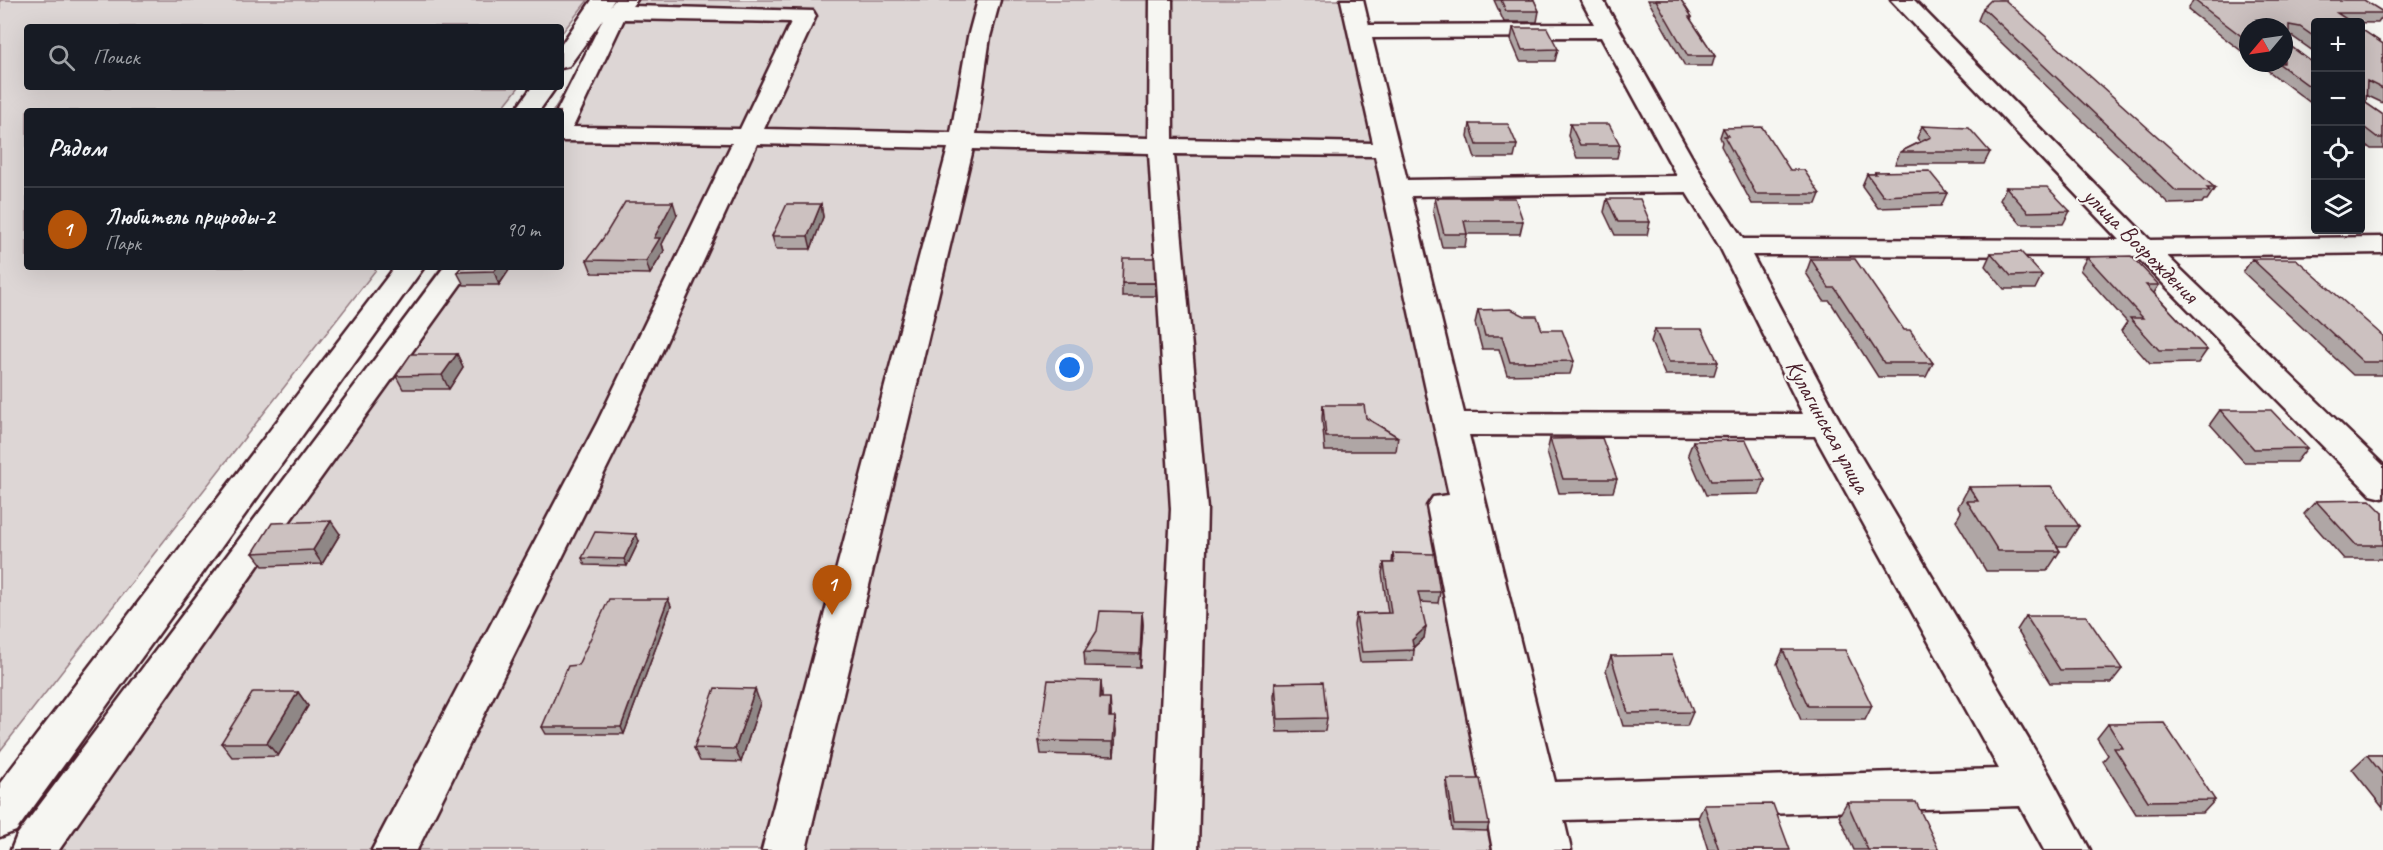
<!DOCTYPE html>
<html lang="ru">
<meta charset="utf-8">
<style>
body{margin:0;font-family:Caveat,sans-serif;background:#242831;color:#f1f3f6}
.controls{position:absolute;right:18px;top:18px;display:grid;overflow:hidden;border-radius:6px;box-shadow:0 6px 24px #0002}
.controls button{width:54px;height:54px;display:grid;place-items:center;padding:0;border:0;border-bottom:2px solid #363941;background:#171b24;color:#f1f3f6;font:30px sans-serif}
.compass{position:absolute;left:2239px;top:18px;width:54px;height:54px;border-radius:50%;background:#171b24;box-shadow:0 6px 24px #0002;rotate:241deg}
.you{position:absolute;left:1070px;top:368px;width:21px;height:21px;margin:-15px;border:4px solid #fff;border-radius:50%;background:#1a73e8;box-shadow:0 0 0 9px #1a73e833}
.badge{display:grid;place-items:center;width:39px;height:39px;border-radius:50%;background:#b45309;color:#fff;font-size:20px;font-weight:700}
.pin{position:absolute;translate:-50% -50px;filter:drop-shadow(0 2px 3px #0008)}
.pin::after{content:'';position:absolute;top:32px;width:21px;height:18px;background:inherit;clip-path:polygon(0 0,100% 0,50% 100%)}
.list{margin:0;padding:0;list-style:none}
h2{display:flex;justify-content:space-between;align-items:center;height:78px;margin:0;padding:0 24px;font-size:26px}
h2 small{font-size:20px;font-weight:400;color:#9ea1a6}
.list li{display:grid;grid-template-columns:39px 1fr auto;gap:18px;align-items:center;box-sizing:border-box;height:84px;padding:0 24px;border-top:2px solid #363941}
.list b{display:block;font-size:22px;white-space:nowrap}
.list p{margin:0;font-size:20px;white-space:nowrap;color:#9ea1a6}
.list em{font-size:20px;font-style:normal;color:#9ea1a6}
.icon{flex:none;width:33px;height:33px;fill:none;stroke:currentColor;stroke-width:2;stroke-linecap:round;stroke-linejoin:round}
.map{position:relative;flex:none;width:2383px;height:850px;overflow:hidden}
.search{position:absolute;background:#171b24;box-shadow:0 6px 24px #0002;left:24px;top:24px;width:540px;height:66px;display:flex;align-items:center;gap:15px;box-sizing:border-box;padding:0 21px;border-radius:6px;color:#9ea1a6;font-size:22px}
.panel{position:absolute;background:#171b24;box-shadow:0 6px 24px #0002;left:24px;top:108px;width:540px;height:162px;border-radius:6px}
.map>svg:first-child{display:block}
.green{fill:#ddd6d5;stroke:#947a80;stroke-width:1.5}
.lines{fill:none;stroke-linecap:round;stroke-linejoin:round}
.minor-casing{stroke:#4a1f2b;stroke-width:5}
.minor{fill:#f6f6f2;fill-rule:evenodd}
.wall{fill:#afa6a5;stroke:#4a1f2b;stroke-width:1.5}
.shaded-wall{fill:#8f8786;stroke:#4a1f2b;stroke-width:1.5}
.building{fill:#ccc1c0;stroke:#4a1f2b;stroke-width:1.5}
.labels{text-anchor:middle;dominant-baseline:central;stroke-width:4.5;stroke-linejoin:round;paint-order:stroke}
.street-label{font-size:24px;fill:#4a1f2b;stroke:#f6f6f2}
</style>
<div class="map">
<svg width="2383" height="850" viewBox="0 0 2383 850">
<rect width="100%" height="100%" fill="#f6f6f2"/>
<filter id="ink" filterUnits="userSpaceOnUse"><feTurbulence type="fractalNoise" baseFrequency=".0167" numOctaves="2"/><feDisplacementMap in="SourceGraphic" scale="12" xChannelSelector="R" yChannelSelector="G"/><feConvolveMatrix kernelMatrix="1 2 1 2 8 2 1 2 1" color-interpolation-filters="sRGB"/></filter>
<g filter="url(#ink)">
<!-- green -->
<path class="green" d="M0,0H588L561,34V27H27V87H519L500,111H27V267H378L0,751Z
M621,0H1343L1530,850H14L441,267H561V111H553Z"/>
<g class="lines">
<defs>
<path id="minor" d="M592,0H614L610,6L615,0H637L632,6L813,11L816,16L764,129L951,133L968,37L978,0H1000L990,37L976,134L1149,138L1150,0H1172L1173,139L1373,143L1341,0H1363L1369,25L1594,24L1581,0H1603L1707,184L1743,239L2119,240L1891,0H1914L2150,240L2383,237V253L2167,256L2383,465V498L2371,495L2136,256L1752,255L1842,425L2049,774L2090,850H2044L2020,806L1564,820L1571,850H1493L1427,506L1433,497L1449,495L1375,156L1174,154L1207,509L1198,850H1154L1171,509L1149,153L973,149L806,850H762L948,148L757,144L629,423L417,850H372L597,423L732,143L561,141V111H557L603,19L569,66L561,68V45ZM624,19L791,22L740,129L573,127ZM1601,37L1677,176L1407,180L1372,38ZM1686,192L1720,247L1803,414L1464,413L1411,196ZM1469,435L1815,436L1999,769L1555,782Z
M532,87H556L539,111H515Z
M395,267H424L16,831L0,837V783Z
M444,267H473L279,536L59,850H11L17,835Z"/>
</defs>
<!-- minor casing -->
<use href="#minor" class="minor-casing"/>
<!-- minor -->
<use href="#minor" class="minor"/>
</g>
<!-- wall -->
<path class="wall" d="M1494,0H1534L1539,11L1537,22H1504Z
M1648,0H1681L1692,17L1691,20L1715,56L1712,66H1685Z
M2193,0L2383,12V16L2378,23L2316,22V53L2293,37L2289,36V45L2313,63L2316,64V107L2258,63H2284L2248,27V56L2188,10Z
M1983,8L2215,188L2207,200H2204L2202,203L2169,204L1978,20Z
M1513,28L1558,49L1555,61H1520L1511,40Z
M2361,29L2383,44V103L2366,95V103L2383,115V149H2371L2361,141Z
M1470,124L1517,145L1514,158H1475L1468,136Z
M1570,124L1620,145L1617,158H1577L1568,136Z
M1922,126L1990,152L1984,164H1895L1900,152L1920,142L1917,138Z
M1723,128L1790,170L1820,194L1816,204H1752L1721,146L1722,142L1720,137Z
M1875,172L1947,193L1941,206L1878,208L1862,186L1867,174H1874Z
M2006,187L2070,211L2063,224H2021L2000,200Z
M1435,198L1523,221L1520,234H1467L1465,247H1442L1433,210Z
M1607,199L1650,222L1647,235H1615L1604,212Z
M821,204L823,217L811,249H776L772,236Z
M677,215L662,244L664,251L650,274L592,273L587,260Z
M1991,253L2042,275L2035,289H2004L1985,266Z
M2087,257L2159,285L2154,293L2207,350L2198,363L2150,364L2121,331L2127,322L2080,270Z
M1811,259L1904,330L1933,363L1926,377H1878L1830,301H1824L1806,273Z
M2252,259L2383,336V375H2353L2243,272Z
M511,267L499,285H464L457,272Z
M1122,283H1155L1156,296H1122Z
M1478,310L1542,330L1574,361L1570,374L1507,375L1499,349H1482L1475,323Z
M1655,329L1718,362L1714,375H1665L1651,342Z
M457,354L463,367L449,389H403L396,376Z
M1323,405L1366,418L1398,437L1396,451H1325L1322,418Z
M2220,410L2307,448L2296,462H2244L2210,424Z
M1550,439L1617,479L1613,492L1559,493L1547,452Z
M1693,441L1765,480L1760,494L1706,495L1688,454Z
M1969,487L2079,526L2066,546H2057L2060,551L2047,571H1986L1956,521L1961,512L1958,507Z
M2316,501L2383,513V559H2344L2304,514Z
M340,534L322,564L263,566L253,553Z
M639,541L627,566L585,565L582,558Z
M1393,553L1440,592L1438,603L1421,602L1424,638L1414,647V650L1413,661L1360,662L1354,625L1356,614L1388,613L1382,573L1384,563H1392Z
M668,599L671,606L624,734H546L542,727L578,665Z
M1142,612L1143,625L1140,667L1085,666L1084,652Z
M2026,616L2122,669L2111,683H2050L2017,630Z
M1783,650L1872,706L1865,720H1801L1777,664Z
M1611,656L1693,712L1687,726H1623L1606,670Z
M1101,681L1102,698L1111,712V717L1116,731L1114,756L1041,754L1039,741Z
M1275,683L1327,718L1325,731L1277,732L1274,697Z
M298,692L308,706L278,756L232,757L221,743Z
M760,703L741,762L700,761L694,748Z
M2108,724L2215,800L2203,813L2136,814L2103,761L2108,755L2097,738Z
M2367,755H2383V808L2352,769Z
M1447,779L1489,824L1487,831L1452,830L1446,786Z
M1847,802L1939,850H1854L1839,816Z
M1704,805L1790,850H1708L1698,818Z"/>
<!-- shaded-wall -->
<path class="shaded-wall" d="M673,202L677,215L662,244L664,251L650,274L646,261L654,238Z
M821,204L823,217L811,249L808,236Z
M497,267H511L499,285L494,271Z
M457,354L463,367L449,389L442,375Z
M331,521L340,534L322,564L313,550Z
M636,534L639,541L627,566L624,559Z
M668,599L671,606L624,734L621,727Z
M1142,612L1143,625L1140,667V654Z
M1426,627L1424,638L1410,650L1412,640Z
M1101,681L1102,695L1101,712L1100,698Z
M755,689L760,703L741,762L735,749Z
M298,692L308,706L278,756L267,743Z
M1110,698L1111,712L1110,731L1109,717Z
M1115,717L1116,731L1114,756L1113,742Z"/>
<!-- building -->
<path class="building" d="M1501,0H1534L1539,11H1506Z
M1656,0H1681L1692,17H1689L1715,56H1688Z
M1991,0H2005L2215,188H2207L2210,191H2176L1983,8Z
M2194,0H2364L2383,12V13H2337L2351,22H2316V38L2300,27L2289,25V45L2313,63L2316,64V91L2278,63H2284V27H2248V41Z
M1513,28H1547L1558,49L1522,50Z
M2361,29L2383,44V89L2367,81L2366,103L2383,115V138H2378L2361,125Z
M1470,124H1508L1517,145H1477Z
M1570,124H1609L1620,145H1580Z
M1922,126L1969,128L1990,152H1900L1931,137Z
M1762,127L1790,170H1804L1820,194H1756L1724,136H1728L1723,128Z
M1929,171L1947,193L1883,196L1867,174H1876L1875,172Z
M2006,187H2047L2070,211L2028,212Z
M1435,198H1515L1523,221H1464L1467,234H1444Z
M1607,199H1640L1650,222H1618Z
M625,202H673L654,238H660L646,261L587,260L604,237Z
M787,204H821L808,236H772Z
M2021,252L2042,275L2011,276L1991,253Z
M2131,256L2159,285H2146L2207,350H2159L2130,318H2143L2087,257Z
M1123,258H1154L1155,283H1122Z
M1811,259H1855L1904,330H1910L1933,363H1884L1835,288H1829Z
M2252,259H2296L2383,336V362H2363Z
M461,267H497L494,271L457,272Z
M1511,309L1525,316H1537L1542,330H1562L1574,361L1510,362L1502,336H1485L1478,310Z
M1655,329H1702L1718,362H1669Z
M411,354H457L442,375L396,376Z
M1323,405H1364L1366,418L1398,437H1326Z
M2220,410H2271L2307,448L2254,449Z
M1602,438L1617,479H1563L1550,439Z
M1746,440L1765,480L1711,481L1693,441Z
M2051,486L2079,526H2044L2060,551H1998L1967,501H1978L1969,487Z
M2370,500L2383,513V545H2356L2316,501Z
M331,521L313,550L253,553L272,523Z
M595,532L636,534L624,559L582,558Z
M1393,553L1434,554L1440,592H1418L1426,627L1412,640L1414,650L1362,652L1356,614L1391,613L1384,563H1394Z
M609,599H668L621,727H542L568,666L578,665Z
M1100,611L1142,612L1140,654L1084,652L1097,631Z
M2026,616H2086L2122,669L2060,670Z
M1783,650H1845L1872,706H1808Z
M1672,655L1693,712L1628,713L1611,656Z
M1048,680L1101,681L1100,698H1110L1109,717H1115L1113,742L1039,741Z
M1323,682L1327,718L1278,719L1275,683Z
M715,688L755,689L735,749L694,748Z
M253,692H298L267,743H221Z
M2164,723L2215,800L2148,801L2114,748H2123L2108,724Z
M2367,755H2383V775Z
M1447,779H1480L1489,824H1454Z
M1847,802H1916L1939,850H1868Z
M1773,804L1790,850H1719L1704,805Z"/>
</g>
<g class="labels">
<!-- street labels -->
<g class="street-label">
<text transform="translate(2141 245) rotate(45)">улица Возрождения</text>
<text transform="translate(1828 426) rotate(61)">Кулагинская улица</text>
</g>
</g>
</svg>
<div class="controls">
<button>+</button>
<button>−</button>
<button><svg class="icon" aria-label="locate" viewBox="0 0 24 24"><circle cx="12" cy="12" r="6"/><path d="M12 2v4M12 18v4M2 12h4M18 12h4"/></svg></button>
<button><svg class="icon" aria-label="layers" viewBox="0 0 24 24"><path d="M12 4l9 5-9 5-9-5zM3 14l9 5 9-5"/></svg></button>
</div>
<svg class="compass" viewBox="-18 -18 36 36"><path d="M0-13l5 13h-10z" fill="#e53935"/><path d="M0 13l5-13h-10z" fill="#9ea1a6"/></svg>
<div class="you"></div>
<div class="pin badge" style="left:832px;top:615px">1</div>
<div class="search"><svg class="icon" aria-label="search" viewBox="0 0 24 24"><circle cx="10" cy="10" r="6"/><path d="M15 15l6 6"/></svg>Поиск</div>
<section class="panel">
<h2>Рядом<small></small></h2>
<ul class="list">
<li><span class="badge">1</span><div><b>Любитель природы-2</b><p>Парк</p></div><em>90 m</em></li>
</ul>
</section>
</div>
